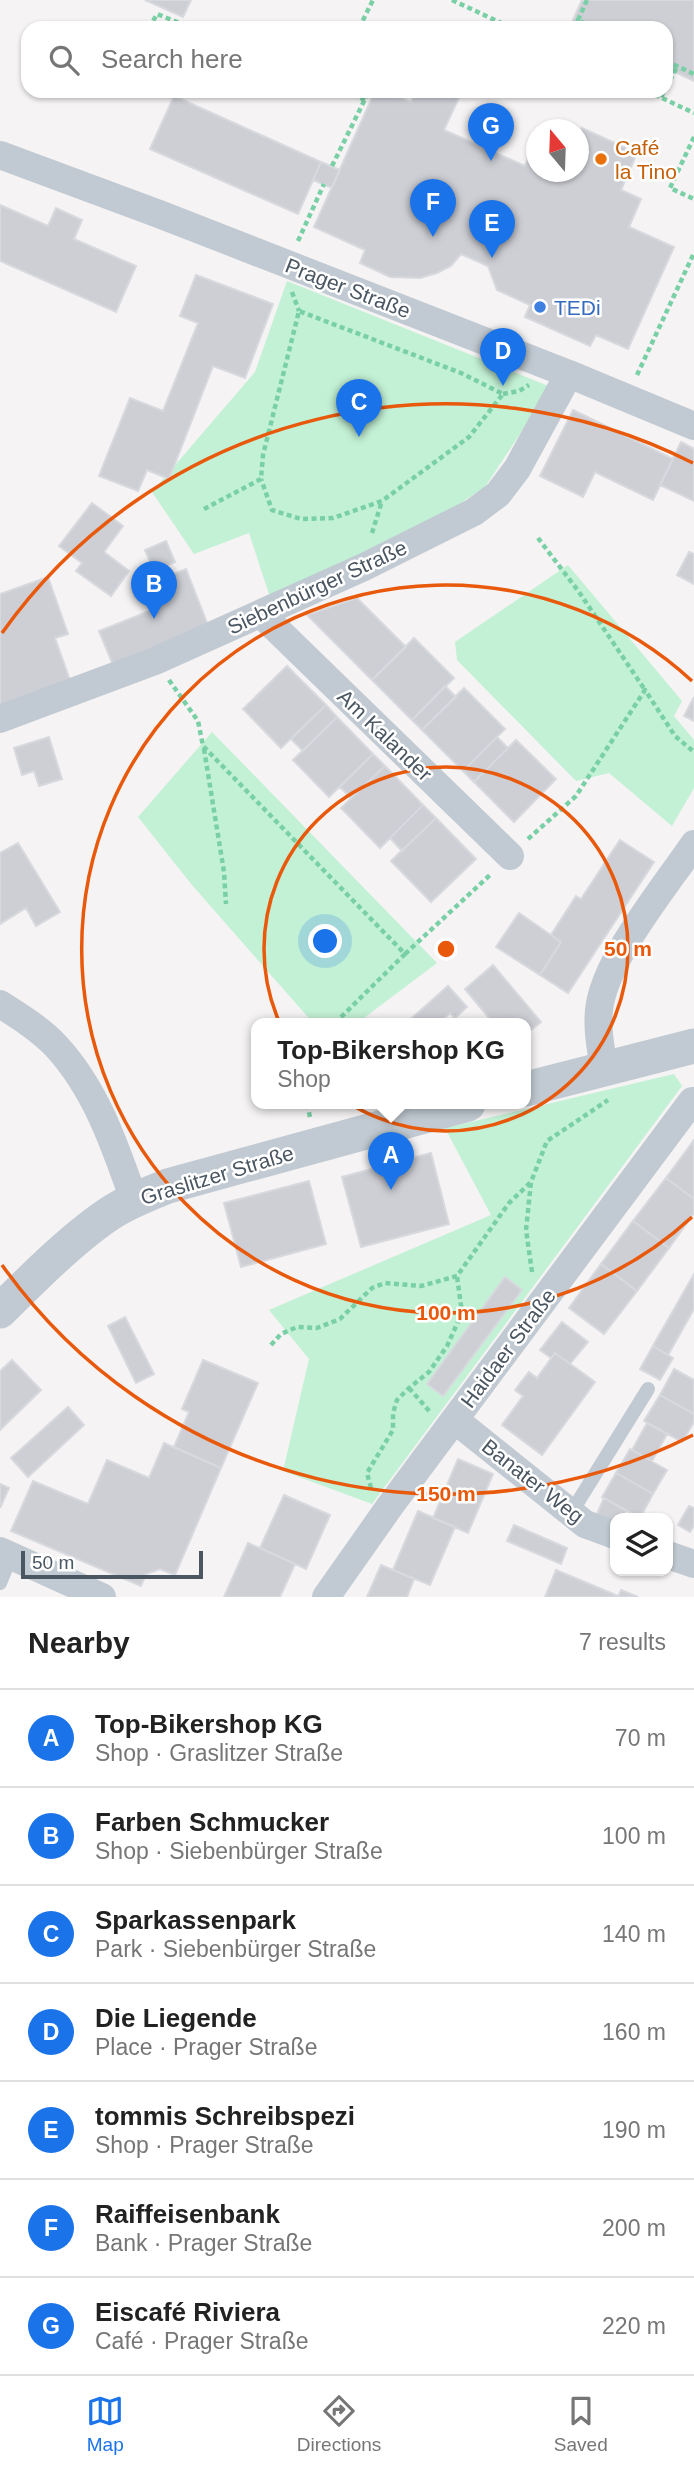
<!DOCTYPE html>
<meta charset="utf-8">
<style>
body{margin:0;font-family:Helvetica,sans-serif;background:#f2f2f2;color:#222}
.controls{position:absolute;right:21px;bottom:21px;display:grid;overflow:hidden;border-radius:14px;box-shadow:0 2px 5px #0004}
.controls button{width:63px;height:63px;display:grid;place-items:center;padding:0;border:0;border-bottom:2px solid #e0e0e0;background:#fff;color:#222;font:35px sans-serif}
.compass{position:absolute;left:526px;top:119px;width:63px;height:63px;border-radius:50%;background:#fff;box-shadow:0 2px 5px #0004;rotate:341deg}
.scale{position:absolute;left:21px;bottom:18px;width:182px;box-sizing:border-box;padding-left:7px;border:4px solid #4a5661;border-top:0;font-size:19px;line-height:24px;white-space:nowrap;color:#4a5661;-webkit-text-stroke:5px #fff;paint-order:stroke}
.you{position:absolute;left:326px;top:942px;width:24px;height:24px;margin:-18px;border:5px solid #fff;border-radius:50%;background:#1a73e8;box-shadow:0 0 0 10px #1a73e833}
.badge{display:grid;place-items:center;width:46px;height:46px;border-radius:50%;background:#1a73e8;color:#fff;font-size:23px;font-weight:700}
.pin{position:absolute;translate:-50% -58px;filter:drop-shadow(0 2px 4px #0008)}
.pin::after{content:'';position:absolute;top:37px;width:24px;height:21px;background:inherit;clip-path:polygon(0 0,100% 0,50% 100%)}
.popup{position:absolute;left:251px;top:1018px;width:280px;height:91px;box-sizing:border-box;display:grid;place-content:center;border-radius:14px;background:#fff;filter:drop-shadow(0 2px 5px #0005);font-size:23px;white-space:nowrap;color:#767676}
.popup b{font-size:26px;color:#222}
.popup::after{content:'';position:absolute;left:50%;top:100%;margin-left:-14px;border:14px solid transparent;border-top-color:#fff}
.list{margin:0;padding:0;list-style:none}
h2{display:flex;justify-content:space-between;align-items:center;height:91px;margin:0;padding:0 28px;font-size:30px}
h2 small{font-size:23px;font-weight:400;color:#767676}
.list li{display:grid;grid-template-columns:46px 1fr auto;gap:21px;align-items:center;box-sizing:border-box;height:98px;padding:0 28px;border-top:2px solid #e0e0e0}
.list b{display:block;font-size:26px;white-space:nowrap}
.list p{margin:0;font-size:23px;white-space:nowrap;color:#767676}
.list em{font-size:23px;font-style:normal;color:#767676}
.icon{flex:none;width:38px;height:38px;fill:none;stroke:currentColor;stroke-width:2;stroke-linecap:round;stroke-linejoin:round}
.map{position:relative;flex:none;width:694px;height:1597px;overflow:hidden}
.search{position:absolute;background:#fff;box-shadow:0 2px 5px #0004;left:21px;right:21px;top:21px;height:77px;display:flex;align-items:center;gap:18px;box-sizing:border-box;padding:0 24px;border-radius:21px;color:#767676;font-size:26px}
.sheet{height:777px;background:#fff}
nav{display:flex;justify-content:space-around;align-items:center;box-sizing:border-box;height:98px;border-top:2px solid #e0e0e0;background:#fff;font-size:19px;color:#767676}
nav a{display:grid;justify-items:center;gap:4px}
nav .on{color:#1a73e8}
.map>svg:first-child{display:block}
.green{fill:#c3f1d5}
.building{fill:#cdcfd5;stroke:#d7d9de;stroke-width:2}
.lines{fill:none;stroke-linecap:round;stroke-linejoin:round}
.path{stroke:#7ad0a6;stroke-width:4.5;stroke-dasharray:5 3.5;stroke-linecap:butt}
.service{stroke:#c1cad2;stroke-width:14}
.minor{stroke:#c1cad2;stroke-width:28}
.tertiary{stroke:#c1cad2;stroke-width:35}
.ring{fill:none;stroke:#e8590c;stroke-width:3.5}
.food-dot{fill:#e8710a;stroke:#fff;stroke-width:2.5}
.shop-dot{fill:#3f7fe0;stroke:#fff;stroke-width:2.5}
.labels{text-anchor:middle;dominant-baseline:central;stroke-width:5;stroke-linejoin:round;paint-order:stroke}
.food-label{font-size:21px;fill:#c56008;stroke:#fff;text-anchor:start}
.street-label{font-size:21px;fill:#4a5661;stroke:#fff}
.shop-label{font-size:21px;fill:#366cbe;stroke:#fff;text-anchor:start}
.centre{fill:#e8590c;stroke:#fff;stroke-width:3.5}
.ring-label{font-size:21px;text-anchor:middle;font-weight:bold;fill:#e8590c;stroke:#fff;stroke-width:5;stroke-linejoin:round;paint-order:stroke}
</style>
<div class="map">
<svg width="694" height="1597" viewBox="0 0 694 1597">
<rect width="100%" height="100%" fill="#f5f3f3"/>
<!-- green -->
<path class="green" d="M287,281L551,387L485,487L423,528L270,597L249,533L194,554L152,492L255,372Z
M568,565L682,701L674,716L694,740V788L672,826L609,773L576,781L457,660L455,642Z
M212,732L437,963L356,1024H314L192,885L138,817Z
M674,1074L682,1086L372,1504L283,1471L309,1359L269,1310L491,1215L445,1128Z"/>
<!-- building -->
<path class="building" d="M145,0H191L183,17Z
M582,0H694V81L666,68V28H579L571,24Z
M375,91H385L411,102L416,91L461,93L444,130L525,166L536,141V172H578V135L582,128L637,153L621,190L641,199L629,227L674,247L628,349L596,335L590,346L525,317L530,305L497,290L488,266L461,254L451,266L437,273L420,278L390,277L360,263L365,250L314,227Z
M174,96L321,162L298,214L150,149Z
M321,162L340,170L332,188L313,180Z
M0,205L48,226L56,208L82,220L74,239L136,266L116,312L0,261Z
M196,275L273,304L245,378L213,366L169,479L147,470L138,491L99,476L130,398L163,411L198,323L180,316Z
M573,410L673,459L653,500L595,472L583,497L540,476Z
M681,442L694,449V501L660,485Z
M92,503L123,526L104,552L129,571L111,596L76,571L82,563L59,546Z
M166,541L175,562L154,571L145,550Z
M689,552L694,554V584L677,575Z
M186,569L209,628L113,665L99,631L152,610L142,586Z
M48,577L68,634L55,638L71,683L0,708V594Z
M357,598L406,647L372,680L307,615Z
M414,638L454,678L412,720L372,680Z
M287,666L326,705L281,748L243,709Z
M445,686L456,697L422,730L412,720Z
M464,688L505,729L463,771L422,730Z
M694,697V721L684,716Z
M326,705L337,717L303,751L291,739Z
M337,717L373,754L329,797L293,760Z
M49,737L62,779L39,786L34,771L22,775L14,748Z
M497,737L508,748L474,782L463,771Z
M516,740L556,779L514,822L474,782Z
M373,754L385,766L351,798L340,787Z
M385,766L423,805L380,848L341,808Z
M423,805L436,818L402,851L390,838Z
M436,818L476,859L431,902L391,861Z
M620,840L654,862L568,993L540,975L561,942L551,935L576,896L581,899Z
M18,843L60,912L36,926L26,908L0,924V853Z
M519,913L561,942L540,975L496,947Z
M493,965L541,1022L526,1034V1024H494L465,989Z
M448,986L467,1007L455,1018L450,1013L438,1024H405Z
M694,1140V1199L666,1178Z
M431,1153L449,1224L361,1247L342,1177Z
M666,1178L694,1199V1213L669,1248L633,1221Z
M309,1181L326,1244L241,1267L224,1203Z
M633,1221L669,1248L637,1291L601,1264Z
M601,1264L637,1291L604,1334L569,1308Z
M694,1274V1309L668,1355L653,1346Z
M505,1277L522,1290L443,1396L427,1384Z
M125,1317L154,1374L136,1383L108,1326Z
M562,1322L588,1342L570,1364L555,1353L551,1358L540,1350Z
M653,1346L673,1358L660,1380L640,1369Z
M555,1353L595,1382L542,1455L502,1425L523,1396L515,1390L529,1372L537,1378Z
M12,1360L41,1390L0,1430V1371Z
M203,1360L258,1383L221,1468L174,1447L189,1412L182,1409Z
M674,1369L694,1380V1414L660,1395Z
M660,1395L694,1414V1422L682,1442L644,1421Z
M68,1407L84,1425L28,1477L11,1458Z
M647,1423L667,1434L652,1461L632,1450Z
M164,1443L221,1468L175,1575L160,1569L146,1574L141,1586L11,1531L33,1481L88,1504L107,1460L149,1478Z
M630,1449L667,1470L653,1494L616,1473Z
M458,1459L493,1474L468,1533L433,1518Z
M616,1473L653,1494L640,1518L602,1497Z
M0,1484L9,1488L0,1508Z
M284,1495L330,1515L306,1569L260,1548Z
M604,1498L626,1511L623,1518H615V1522L597,1514Z
M689,1506L694,1508V1526L690,1532L678,1525Z
M418,1511L455,1527L430,1585L393,1570Z
M514,1525L567,1548L561,1564L507,1541Z
M248,1543L295,1564L280,1597H224Z
M381,1565L414,1579L407,1597H367Z
M556,1570L618,1596V1597H545Z
M621,1590L638,1597H618Z"/>
<g class="lines">
<!-- path -->
<path class="path" d="M452,0L512,28
M587,0L578,20L594,28
M149,28L157,14L192,28
M359,28L373,0
M666,61L694,74
M666,88L677,67
M345,91L365,100
M647,91L694,113
M661,97L664,91
M694,137L670,188L694,199
M332,166L369,91
M298,241L324,184
M292,292L299,311
M637,375L694,253
M503,394L519,391L529,385
M204,509L261,479L263,455L299,311L461,373L503,394L469,437L382,501L333,518L301,519L272,510L261,479
M372,533L382,501
M538,538L579,592L645,690
M169,680L198,721L203,746L405,954L334,1024
M204,749L224,872L226,904
M528,839L576,796L645,690L675,736L694,752
M405,954L491,874
M307,1104L310,1117
M532,1272L526,1230L531,1182L547,1141L608,1100
M271,1345L281,1334L297,1327L317,1328L340,1319L372,1288L385,1283L421,1286L457,1276L509,1203L531,1182
M409,1388L431,1413
M371,1488L367,1473L393,1430V1413L397,1400L409,1388L429,1372L447,1346L462,1313L457,1276"/>
<!-- service -->
<path class="service" d="M571,1513L648,1389
M0,1583L11,1556"/>
<!-- minor -->
<path class="minor" d="M0,155L159,214L569,374L694,426
M261,614L510,856
M0,719L155,661L364,567L474,512L498,494L517,469L569,374
M0,1004C19,1016 40,1029 56,1046C96,1089 115,1146 134,1200
M604,1069C601,1049 597,1031 599,1010C604,960 665,887 694,844
M455,1420L585,1524L615,1535
M0,1551L102,1597
M668,1555L694,1564
M326,1597L390,1506L692,1101"/>
<!-- tertiary -->
<path class="tertiary" d="M526,1089L694,1046
M0,1311C32,1279 72,1239 109,1214C127,1202 148,1194 168,1186L468,1104"/>
</g>
<!-- distance rings -->
<g class="ring">
<circle cx="446" cy="949" r="182"/>
<path d="M692 1217A364 364 0 1 1 692 681"/>
<path d="M693 1435A545 545 0 0 1 2 1265M2 633A545 545 0 0 1 693 463"/>
</g>
<!-- markers -->
<circle class="food-dot" cx="601" cy="159" r="7"/>
<circle class="shop-dot" cx="540" cy="307" r="7"/>
<g class="labels">
<!-- food labels -->
<g class="food-label">
<text x="615" y="147">Café<tspan x="615" dy="24">la Tino</tspan></text>
</g>
<!-- street labels -->
<g class="street-label">
<text transform="translate(348 288) rotate(21)">Prager Straße</text>
<text transform="translate(317 587) rotate(-25)">Siebenbürger Straße</text>
<text transform="translate(385 735) rotate(44)">Am Kalander</text>
<text transform="translate(217 1175) rotate(-17)">Graslitzer Straße</text>
<text transform="translate(508 1348) rotate(-53)">Haidaer Straße</text>
<text transform="translate(533 1481) rotate(38)">Banater Weg</text>
</g>
<!-- shop labels -->
<g class="shop-label">
<text x="554" y="307">TEDi</text>
</g>
</g>
<circle cx="446" cy="949" r="10" class="centre"/>
<g class="ring-label">
<text x="628" y="956">50 m</text>
<text x="446" y="1320">100 m</text>
<text x="446" y="1501">150 m</text>
</g>
</svg>
<div class="controls">
<button><svg class="icon" aria-label="layers" viewBox="0 0 24 24"><path d="M12 4l9 5-9 5-9-5zM3 14l9 5 9-5"/></svg></button>
</div>
<svg class="compass" viewBox="-18 -18 36 36"><path d="M0-13l5 13h-10z" fill="#e53935"/><path d="M0 13l5-13h-10z" fill="#767676"/></svg>
<div class="scale">50 m</div>
<div class="you"></div>
<div class="pin badge" style="left:391px;top:1190px">A</div>
<div class="popup"><b>Top-Bikershop KG</b>Shop</div>
<div class="pin badge" style="left:154px;top:619px">B</div>
<div class="pin badge" style="left:359px;top:437px">C</div>
<div class="pin badge" style="left:503px;top:386px">D</div>
<div class="pin badge" style="left:492px;top:258px">E</div>
<div class="pin badge" style="left:433px;top:237px">F</div>
<div class="pin badge" style="left:491px;top:161px">G</div>
<div class="search"><svg class="icon" aria-label="search" viewBox="0 0 24 24"><circle cx="10" cy="10" r="6"/><path d="M15 15l6 6"/></svg>Search here</div>
</div>
<section class="sheet">
<h2>Nearby<small>7 results</small></h2>
<ul class="list">
<li><span class="badge">A</span><div><b>Top-Bikershop KG</b><p>Shop · Graslitzer Straße</p></div><em>70 m</em></li>
<li><span class="badge">B</span><div><b>Farben Schmucker</b><p>Shop · Siebenbürger Straße</p></div><em>100 m</em></li>
<li><span class="badge">C</span><div><b>Sparkassenpark</b><p>Park · Siebenbürger Straße</p></div><em>140 m</em></li>
<li><span class="badge">D</span><div><b>Die Liegende</b><p>Place · Prager Straße</p></div><em>160 m</em></li>
<li><span class="badge">E</span><div><b>tommis Schreibspezi</b><p>Shop · Prager Straße</p></div><em>190 m</em></li>
<li><span class="badge">F</span><div><b>Raiffeisenbank</b><p>Bank · Prager Straße</p></div><em>200 m</em></li>
<li><span class="badge">G</span><div><b>Eiscafé Riviera</b><p>Café · Prager Straße</p></div><em>220 m</em></li>
</ul>
</section>
<nav>
<a class="on"><svg class="icon" aria-label="map" viewBox="0 0 24 24"><path d="M3 6l6-2 6 2 6-2v14l-6 2-6-2-6 2zM9 4v14M15 6v14"/></svg>Map</a>
<a><svg class="icon" aria-label="directions" viewBox="0 0 24 24"><path d="M12 3l9 9-9 9-9-9zM9 14v-3h6M13 9l2 2-2 2"/></svg>Directions</a>
<a><svg class="icon" aria-label="saved" viewBox="0 0 24 24"><path d="M7 4h10v16l-5-4-5 4z"/></svg>Saved</a>
</nav>
